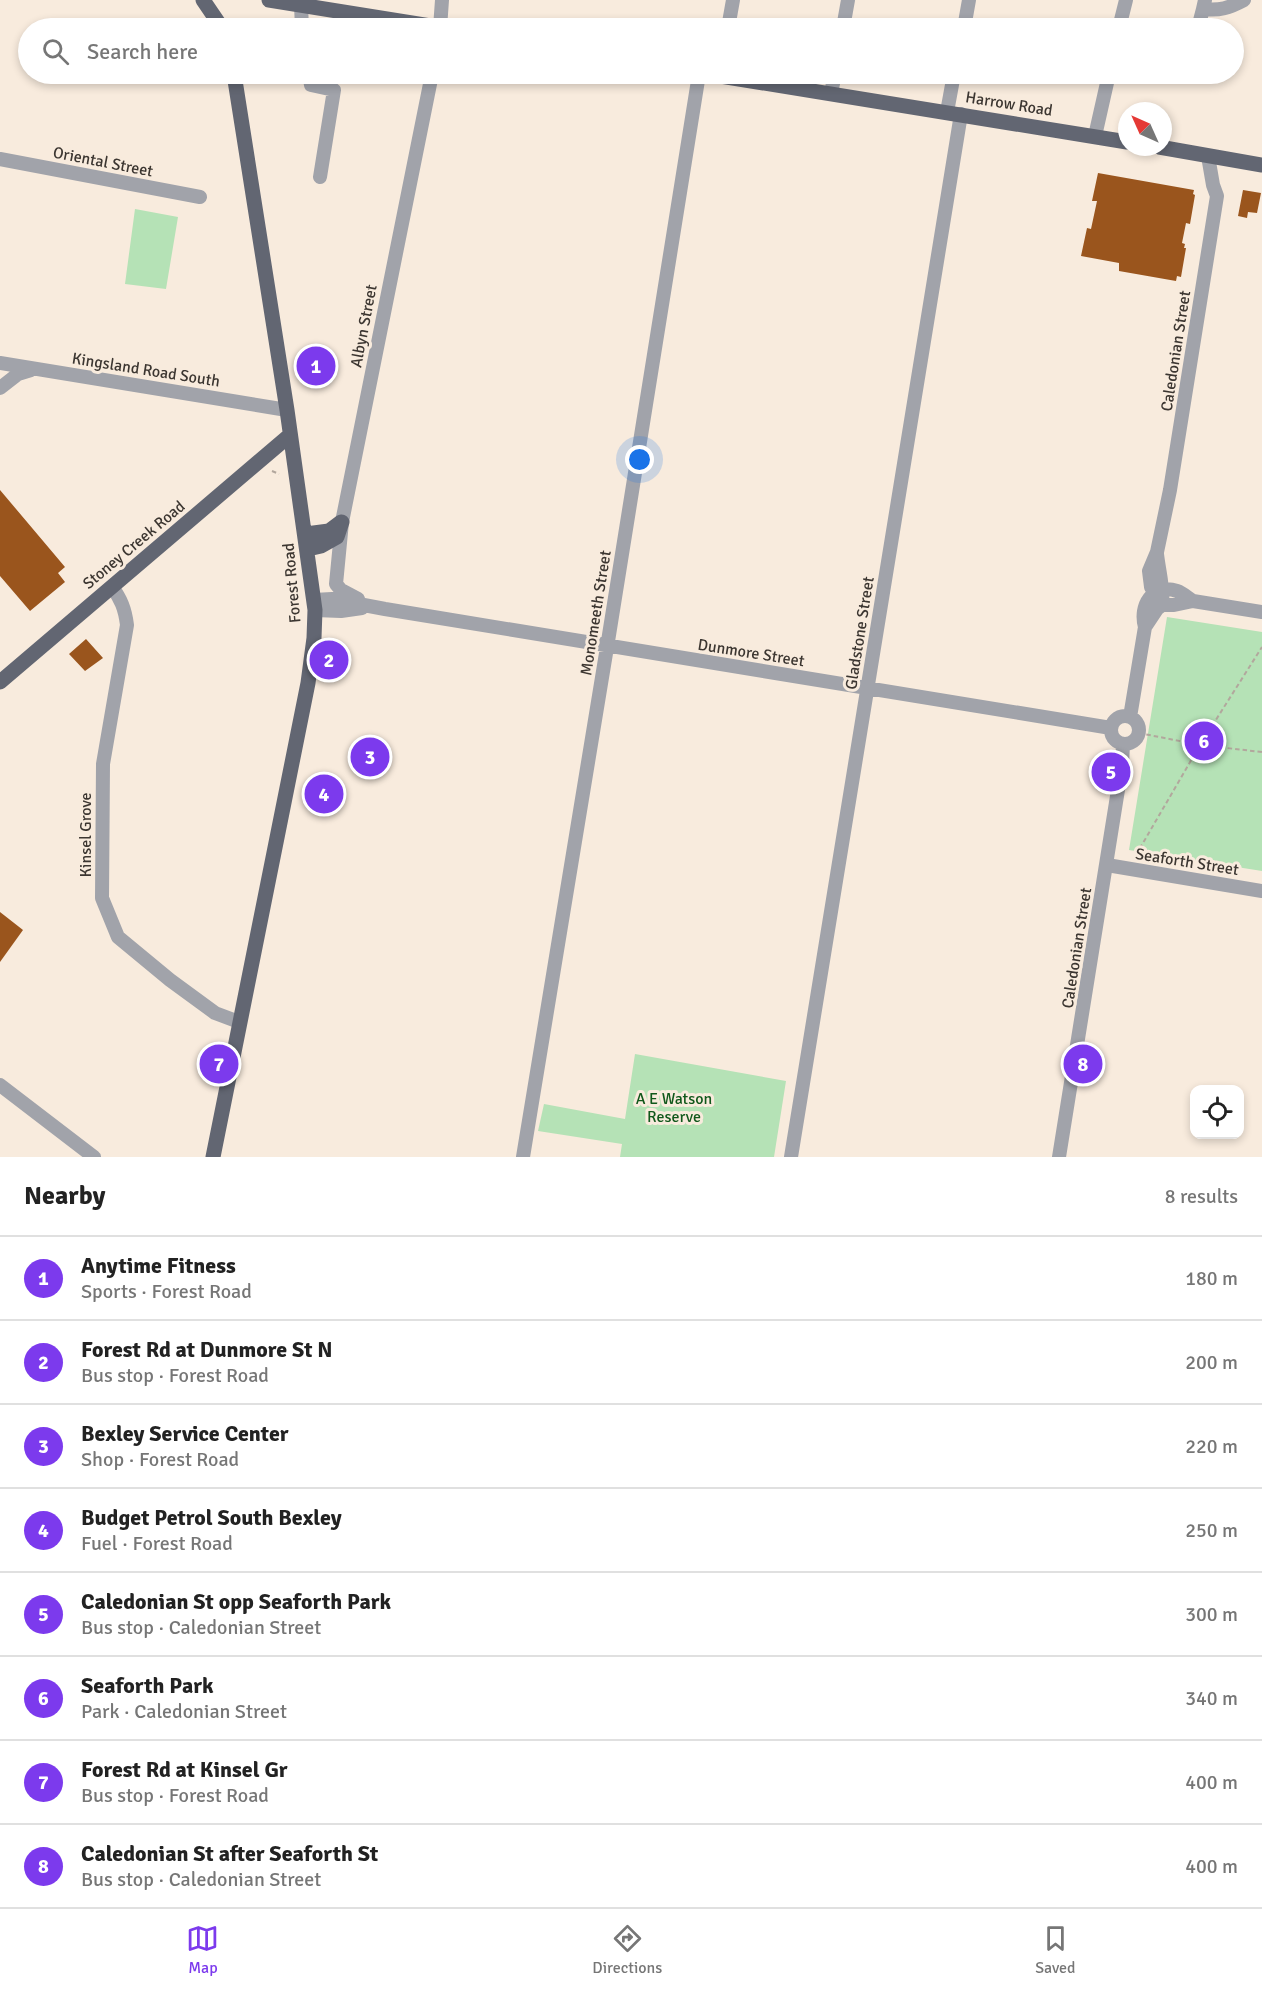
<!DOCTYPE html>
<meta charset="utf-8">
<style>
body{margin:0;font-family:Signika,sans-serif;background:#f2f2f2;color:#222}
.controls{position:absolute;right:18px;bottom:18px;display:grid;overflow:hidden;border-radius:12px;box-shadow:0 3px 9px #0003}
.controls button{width:54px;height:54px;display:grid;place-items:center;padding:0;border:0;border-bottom:2px solid #e0e0e0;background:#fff;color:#222;font:30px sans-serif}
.compass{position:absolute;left:1118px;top:102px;width:54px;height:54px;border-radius:50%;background:#fff;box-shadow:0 3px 9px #0003;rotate:315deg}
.you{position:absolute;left:640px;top:460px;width:21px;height:21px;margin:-15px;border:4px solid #fff;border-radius:50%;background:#1a73e8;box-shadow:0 0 0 9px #1a73e833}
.badge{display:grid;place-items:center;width:39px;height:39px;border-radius:50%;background:#7c3aed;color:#fff;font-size:20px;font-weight:700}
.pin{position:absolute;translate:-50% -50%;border:3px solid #fff;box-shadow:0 2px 6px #0006}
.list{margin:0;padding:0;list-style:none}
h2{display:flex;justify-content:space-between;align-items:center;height:78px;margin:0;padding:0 24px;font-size:26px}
h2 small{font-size:20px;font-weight:400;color:#767676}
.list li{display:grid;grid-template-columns:39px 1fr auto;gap:18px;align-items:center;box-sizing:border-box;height:84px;padding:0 24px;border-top:2px solid #e0e0e0}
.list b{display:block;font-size:22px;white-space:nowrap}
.list p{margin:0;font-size:20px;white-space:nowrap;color:#767676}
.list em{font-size:20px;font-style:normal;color:#767676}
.icon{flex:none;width:33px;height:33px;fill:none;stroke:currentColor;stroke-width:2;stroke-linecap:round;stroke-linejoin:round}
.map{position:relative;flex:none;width:1262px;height:1157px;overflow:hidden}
.search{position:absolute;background:#fff;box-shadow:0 3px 9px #0003;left:18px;right:18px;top:18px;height:66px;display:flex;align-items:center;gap:15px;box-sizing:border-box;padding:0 21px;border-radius:33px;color:#767676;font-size:22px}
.sheet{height:750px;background:#fff}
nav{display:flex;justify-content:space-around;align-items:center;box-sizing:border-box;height:84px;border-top:2px solid #e0e0e0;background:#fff;font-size:16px;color:#767676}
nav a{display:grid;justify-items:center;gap:3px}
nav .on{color:#7c3aed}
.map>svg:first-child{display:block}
.green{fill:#b5e2b6}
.building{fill:#9a551d}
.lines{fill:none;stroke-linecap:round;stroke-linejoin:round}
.path{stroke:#b2a79d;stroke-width:2;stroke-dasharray:4.5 3;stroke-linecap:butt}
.minor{stroke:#a1a3aa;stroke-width:14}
.major{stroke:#626672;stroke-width:15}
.labels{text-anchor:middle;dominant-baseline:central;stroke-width:6;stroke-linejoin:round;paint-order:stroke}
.street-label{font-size:16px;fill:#3c3631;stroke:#f8ebdd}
.park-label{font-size:16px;fill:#10581b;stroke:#f8ebdd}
</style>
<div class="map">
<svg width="1262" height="1157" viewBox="0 0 1262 1157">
<rect width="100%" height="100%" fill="#f8ebdd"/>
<!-- green -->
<path class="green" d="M135,209L178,217L166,289L125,284Z
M1167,617L1262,632V871L1129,850Z
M635,1054L786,1081L774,1157H620L622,1144L538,1131L544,1104L625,1119Z"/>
<!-- building -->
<path class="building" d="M1098,173L1194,190L1193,194L1195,195L1190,224L1186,223L1182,243L1185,244L1184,248H1186L1181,277L1177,276L1176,281L1119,271V263L1081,256L1087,228L1091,229L1097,201H1092Z
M1243,190L1261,193L1257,213L1248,212L1247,218L1238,216Z
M0,490L65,567L58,573L65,582L30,611L0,576Z
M86,639L103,658L85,671L69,654Z
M0,912L23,930L0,962Z"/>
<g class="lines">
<!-- path -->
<path class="path" d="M272,471L279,474
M1139,733L1200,745L1262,752
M1136,855L1200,745L1262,647"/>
<!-- minor -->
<path class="minor" d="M1205,0L1203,9C1220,11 1229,8 1244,0
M301,5L302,28
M440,28L442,0
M728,28L733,0
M843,28L848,0
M964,28L969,0
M1119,28L1126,0
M1198,28L1203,9
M309,74L311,85L334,90L320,177
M831,93L835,74
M947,112L954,74
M1095,136L1109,74
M0,159L200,197
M0,363L287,410
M0,388L18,374L31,370
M112,587C121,599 125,609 127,625L103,764L102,898L118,937L170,980L215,1013L239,1022
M358,599L341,590L336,584L342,522L432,74
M314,600L332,599L385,609L1111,728
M1162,605L1151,587L1149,571L1157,552L1170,490L1217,196L1213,185L1208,156
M1162,605H1174L1193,601L1262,612
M315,610L341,611L362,608
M1145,627L1157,609L1162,605C1164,588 1159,572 1157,554
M1111 730a14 14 0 1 1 28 0a14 14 0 1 1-28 0Z
M1130,717L1145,627C1139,606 1152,583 1177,591C1183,593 1188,598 1193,601
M1107,865L1262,891
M0,1085L94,1157
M523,1157L609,635L699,74
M791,1157L961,114
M1059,1157L1122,765L1123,744"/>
<!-- major -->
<path class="major" d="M203,0L222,28
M269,0L443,28
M708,74L1127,142
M1159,147L1262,165
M306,534L329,531L341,522
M308,549L321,546L337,537L342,522
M0,682L290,435
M213,1157L308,683L314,638L315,610L287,410L234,74"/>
</g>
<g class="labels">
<!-- street labels -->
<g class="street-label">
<text transform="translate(1009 104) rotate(9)">Harrow Road</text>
<text transform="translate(103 162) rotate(11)">Oriental Street</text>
<text transform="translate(364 326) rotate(-79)">Albyn Street</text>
<text transform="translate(1176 351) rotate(-81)">Caledonian Street</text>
<text transform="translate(146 370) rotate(9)">Kingsland Road South</text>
<text transform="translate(134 545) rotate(-40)">Stoney Creek Road</text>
<text transform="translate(292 583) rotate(-95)">Forest Road</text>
<text transform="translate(596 613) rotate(-81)">Monomeeth Street</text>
<text transform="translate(860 633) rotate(-81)">Gladstone Street</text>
<text transform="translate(751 653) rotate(9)">Dunmore Street</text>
<text transform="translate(86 835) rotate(-90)">Kinsel Grove</text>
<text transform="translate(1187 862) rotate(9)">Seaforth Street</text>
<text transform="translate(1077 948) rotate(-81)">Caledonian Street</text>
</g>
<!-- park labels -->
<g class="park-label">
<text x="674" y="1099">A E Watson<tspan x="674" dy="18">Reserve</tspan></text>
</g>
</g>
</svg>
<div class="controls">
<button><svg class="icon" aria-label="locate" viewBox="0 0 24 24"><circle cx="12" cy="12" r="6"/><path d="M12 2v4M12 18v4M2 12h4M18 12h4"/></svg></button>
</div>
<svg class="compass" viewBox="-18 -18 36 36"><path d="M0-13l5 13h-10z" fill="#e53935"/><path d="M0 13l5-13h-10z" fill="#767676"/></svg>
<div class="you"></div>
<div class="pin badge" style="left:316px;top:366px">1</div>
<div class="pin badge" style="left:329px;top:660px">2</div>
<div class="pin badge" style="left:370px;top:757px">3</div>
<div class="pin badge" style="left:324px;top:794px">4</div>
<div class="pin badge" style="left:1111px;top:772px">5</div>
<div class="pin badge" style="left:1204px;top:741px">6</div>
<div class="pin badge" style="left:219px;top:1064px">7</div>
<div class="pin badge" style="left:1083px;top:1064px">8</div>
<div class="search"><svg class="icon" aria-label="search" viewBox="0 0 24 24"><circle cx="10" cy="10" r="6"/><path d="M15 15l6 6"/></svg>Search here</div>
</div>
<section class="sheet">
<h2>Nearby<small>8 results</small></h2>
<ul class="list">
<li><span class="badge">1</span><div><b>Anytime Fitness</b><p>Sports · Forest Road</p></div><em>180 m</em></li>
<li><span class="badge">2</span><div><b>Forest Rd at Dunmore St N</b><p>Bus stop · Forest Road</p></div><em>200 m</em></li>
<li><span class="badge">3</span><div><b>Bexley Service Center</b><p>Shop · Forest Road</p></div><em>220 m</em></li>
<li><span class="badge">4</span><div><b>Budget Petrol South Bexley</b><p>Fuel · Forest Road</p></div><em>250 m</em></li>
<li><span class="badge">5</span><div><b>Caledonian St opp Seaforth Park</b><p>Bus stop · Caledonian Street</p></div><em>300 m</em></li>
<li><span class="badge">6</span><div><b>Seaforth Park</b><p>Park · Caledonian Street</p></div><em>340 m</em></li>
<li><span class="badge">7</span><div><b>Forest Rd at Kinsel Gr</b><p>Bus stop · Forest Road</p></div><em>400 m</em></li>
<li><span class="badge">8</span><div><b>Caledonian St after Seaforth St</b><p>Bus stop · Caledonian Street</p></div><em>400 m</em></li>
</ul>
</section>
<nav>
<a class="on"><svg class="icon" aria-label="map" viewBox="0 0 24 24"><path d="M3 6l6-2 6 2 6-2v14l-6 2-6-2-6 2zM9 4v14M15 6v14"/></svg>Map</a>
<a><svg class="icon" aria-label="directions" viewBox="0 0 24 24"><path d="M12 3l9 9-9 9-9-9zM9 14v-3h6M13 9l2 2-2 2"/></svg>Directions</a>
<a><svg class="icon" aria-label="saved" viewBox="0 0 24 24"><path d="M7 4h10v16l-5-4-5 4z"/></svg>Saved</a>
</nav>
